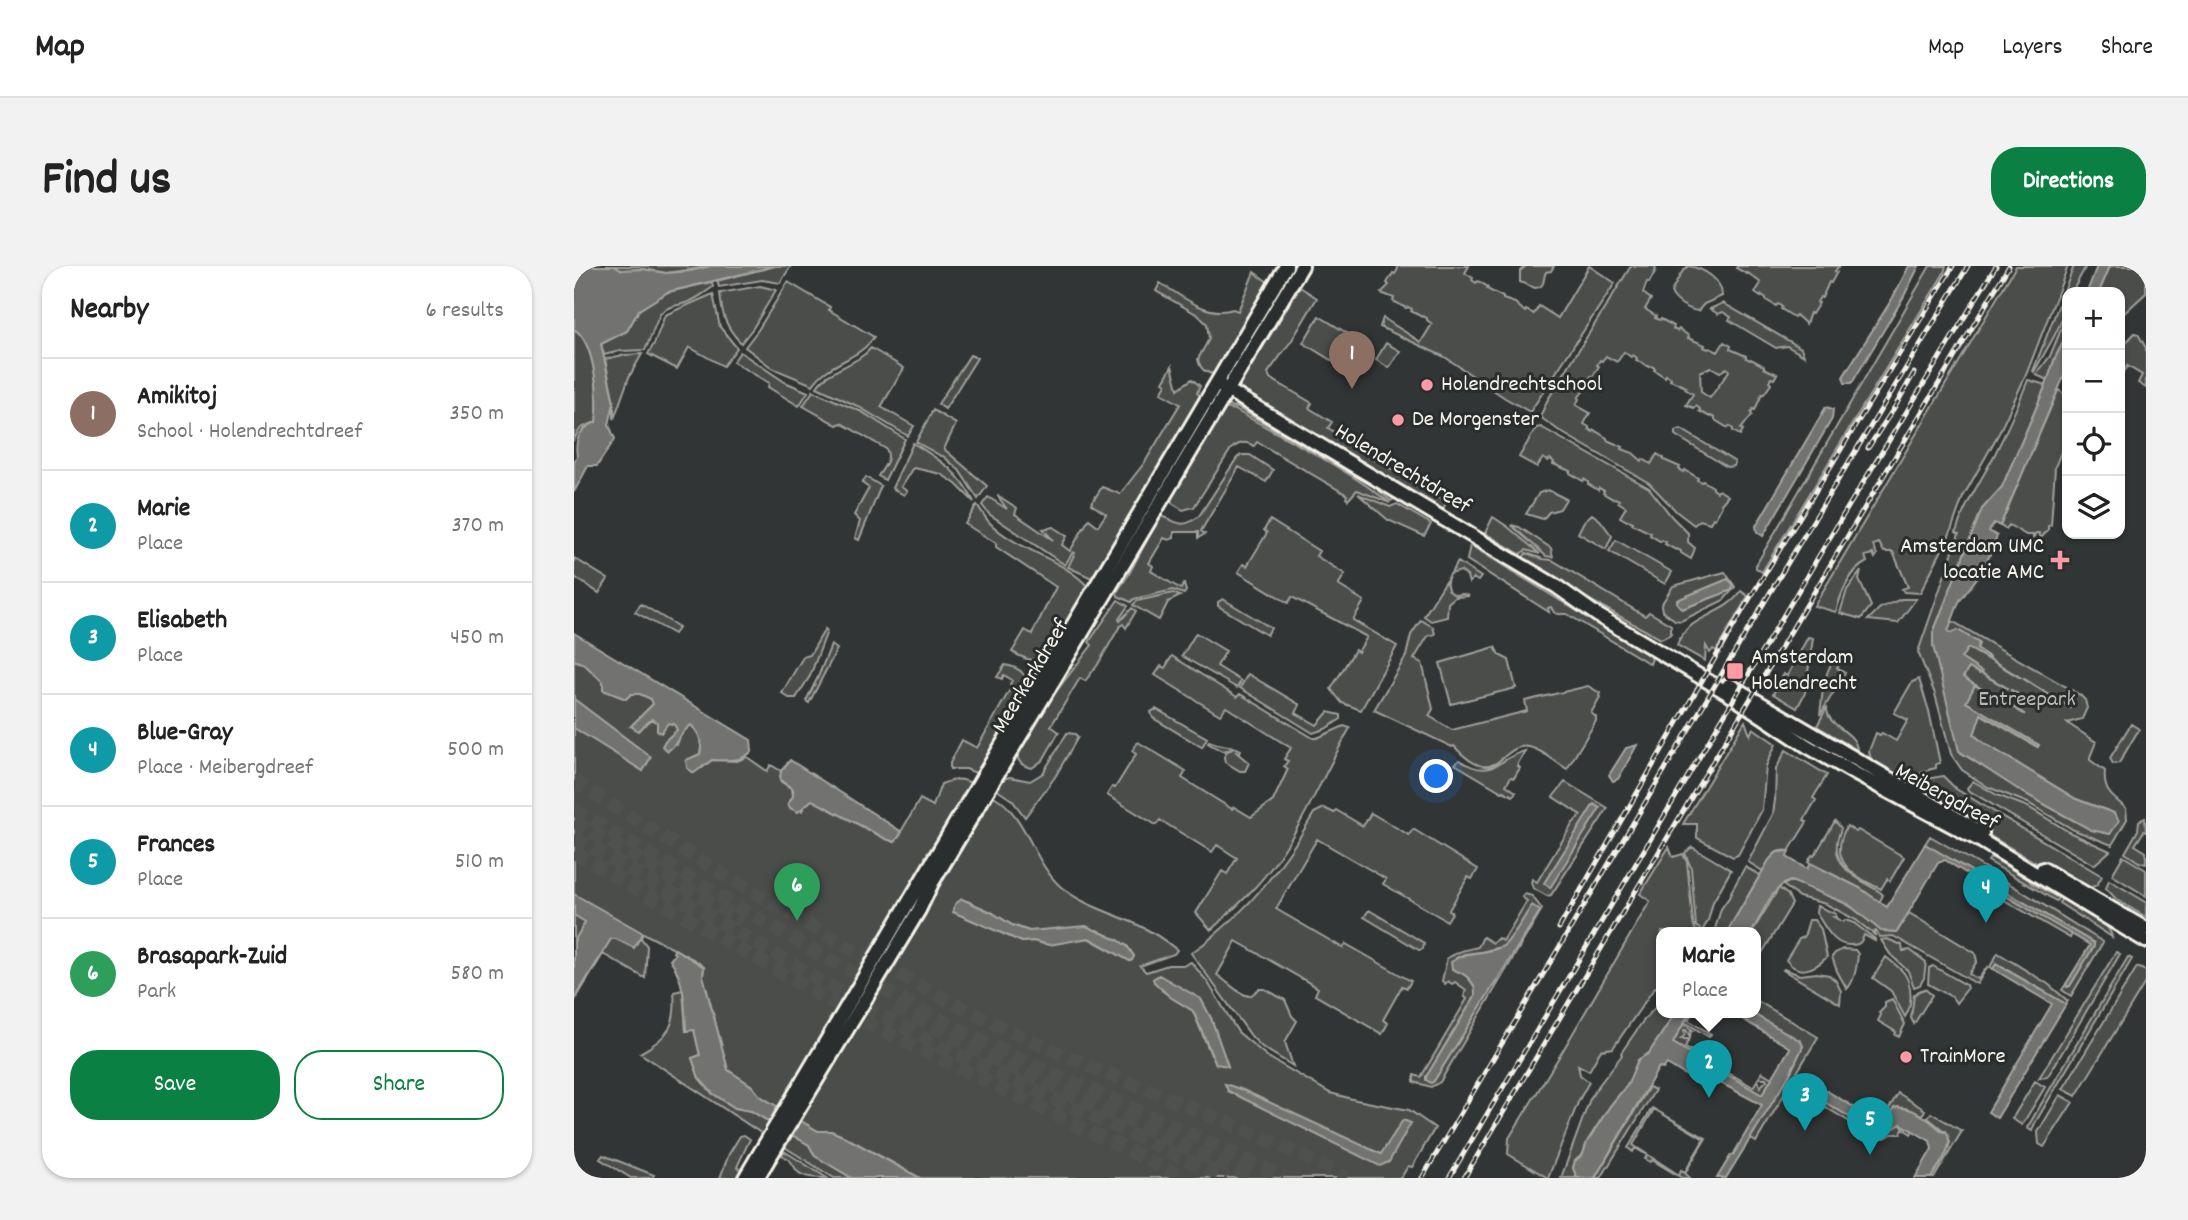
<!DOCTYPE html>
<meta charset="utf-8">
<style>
body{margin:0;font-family:Dekko,sans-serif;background:#f2f2f2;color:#222}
.controls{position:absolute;right:21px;top:21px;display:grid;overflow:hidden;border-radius:14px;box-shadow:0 2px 5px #0004}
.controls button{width:63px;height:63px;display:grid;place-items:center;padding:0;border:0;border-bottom:2px solid #e0e0e0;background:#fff;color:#222;font:35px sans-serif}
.you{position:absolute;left:863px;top:511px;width:24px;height:24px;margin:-18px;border:5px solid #fff;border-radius:50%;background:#1a73e8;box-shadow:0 0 0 10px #1a73e833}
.badge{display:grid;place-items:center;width:46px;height:46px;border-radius:50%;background:#0b8043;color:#fff;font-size:23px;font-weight:700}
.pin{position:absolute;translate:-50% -58px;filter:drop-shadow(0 2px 4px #0008)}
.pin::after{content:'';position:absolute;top:37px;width:24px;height:21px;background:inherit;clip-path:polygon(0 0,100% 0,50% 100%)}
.popup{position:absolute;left:1082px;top:661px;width:105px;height:91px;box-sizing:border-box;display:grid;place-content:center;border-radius:14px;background:#fff;filter:drop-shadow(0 2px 5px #0005);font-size:23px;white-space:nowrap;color:#767676}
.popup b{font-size:26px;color:#222}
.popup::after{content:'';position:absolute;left:50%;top:100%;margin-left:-14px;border:14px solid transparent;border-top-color:#fff}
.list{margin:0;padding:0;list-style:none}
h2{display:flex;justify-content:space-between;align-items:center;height:91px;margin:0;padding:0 28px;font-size:30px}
h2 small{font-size:23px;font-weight:400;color:#767676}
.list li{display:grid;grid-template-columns:46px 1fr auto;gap:21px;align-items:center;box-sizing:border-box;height:112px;padding:0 28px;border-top:2px solid #e0e0e0}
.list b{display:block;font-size:26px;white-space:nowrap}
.list p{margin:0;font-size:23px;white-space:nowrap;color:#767676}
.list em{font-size:23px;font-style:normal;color:#767676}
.actions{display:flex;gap:14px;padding:21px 28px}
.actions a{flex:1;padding:16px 0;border:2px solid #0b8043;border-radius:28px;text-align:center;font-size:24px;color:#0b8043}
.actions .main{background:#0b8043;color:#fff}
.icon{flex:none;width:38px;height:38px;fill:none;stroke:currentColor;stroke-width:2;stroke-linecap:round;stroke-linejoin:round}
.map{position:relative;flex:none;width:1572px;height:912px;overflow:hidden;border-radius:28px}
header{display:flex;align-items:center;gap:42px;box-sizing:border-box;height:98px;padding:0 35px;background:#fff;border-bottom:2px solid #e0e0e0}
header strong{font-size:33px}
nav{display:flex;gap:38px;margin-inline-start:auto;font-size:24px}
.intro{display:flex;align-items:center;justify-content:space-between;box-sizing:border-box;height:168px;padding:0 42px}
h1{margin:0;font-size:49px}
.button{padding:18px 32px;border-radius:28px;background:#0b8043;color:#fff;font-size:24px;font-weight:700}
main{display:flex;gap:42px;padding:0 42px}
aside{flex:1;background:#fff;border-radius:28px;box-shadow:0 2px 5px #0004}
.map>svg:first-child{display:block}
.green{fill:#4b4d4c;stroke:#a09f9a;stroke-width:2;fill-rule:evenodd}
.water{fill:#727370;stroke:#a6a5a0;stroke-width:2}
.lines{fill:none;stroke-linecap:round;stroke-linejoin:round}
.stream{stroke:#a6a5a0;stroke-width:2.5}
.highway-tunnel{stroke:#4f5150;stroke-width:14;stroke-dasharray:14 7;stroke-linecap:butt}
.secondary-casing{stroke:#f4f1e8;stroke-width:18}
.secondary{stroke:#2a2d2e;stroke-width:12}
.rail-casing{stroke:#f4f1e8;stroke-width:5}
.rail{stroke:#2a2d2e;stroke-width:2.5;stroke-dasharray:8;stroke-linecap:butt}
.poi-dot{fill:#ff9aa2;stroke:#2a2d2e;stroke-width:2.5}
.labels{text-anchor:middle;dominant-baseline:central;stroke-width:6;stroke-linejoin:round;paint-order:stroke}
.poi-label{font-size:23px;fill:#f4f1e8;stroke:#2a2d2e;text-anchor:start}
.street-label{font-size:23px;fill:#f4f1e8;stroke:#2a2d2e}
.park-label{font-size:23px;fill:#b9b8b1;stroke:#2a2d2e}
</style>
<header>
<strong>Map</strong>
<nav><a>Map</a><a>Layers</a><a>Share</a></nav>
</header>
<div class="intro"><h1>Find us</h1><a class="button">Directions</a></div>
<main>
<aside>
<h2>Nearby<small>6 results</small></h2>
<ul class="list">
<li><span class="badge" style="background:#8d6e63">1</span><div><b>Amikitoj</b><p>School · Holendrechtdreef</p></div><em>350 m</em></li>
<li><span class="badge" style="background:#0f9aa8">2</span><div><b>Marie</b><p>Place</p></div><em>370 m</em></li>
<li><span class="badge" style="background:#0f9aa8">3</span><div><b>Elisabeth</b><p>Place</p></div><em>450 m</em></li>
<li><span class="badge" style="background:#0f9aa8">4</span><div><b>Blue-Gray</b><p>Place · Meibergdreef</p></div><em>500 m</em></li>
<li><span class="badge" style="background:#0f9aa8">5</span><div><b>Frances</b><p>Place</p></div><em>510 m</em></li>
<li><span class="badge" style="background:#2e9e5b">6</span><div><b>Brasapark-Zuid</b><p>Park</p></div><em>580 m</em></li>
</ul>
<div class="actions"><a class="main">Save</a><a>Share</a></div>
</aside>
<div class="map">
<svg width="1572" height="912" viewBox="0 0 1572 912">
<rect width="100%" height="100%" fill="#323535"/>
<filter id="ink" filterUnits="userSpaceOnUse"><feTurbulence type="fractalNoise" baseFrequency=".0143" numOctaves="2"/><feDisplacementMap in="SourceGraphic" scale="14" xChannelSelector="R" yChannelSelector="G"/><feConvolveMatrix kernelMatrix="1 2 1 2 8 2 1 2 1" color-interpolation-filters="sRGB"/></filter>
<g filter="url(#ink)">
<!-- green -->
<path class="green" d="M40,0H134V1L92,7L69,3L47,4Z
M201,0H217L206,17L188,14L145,21L143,15Z
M823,0H895L891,7L899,12L898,14L902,17L904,15L914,21L913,23L929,31V33L941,37L951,46L952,44L960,48L965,40L984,52L1015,0L1041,17L956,146L931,132L871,91L806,61L809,52L847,76L858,58L853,54V52L849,50L848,51L837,45L838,43L834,41L832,42L819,35L820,32L807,27L815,19L813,17L819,7L821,8L824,3Z
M952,0H980L977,5L972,6C968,13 973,20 961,22L946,16V5Z
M1057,0H1082L1081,3L1082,4L1075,17L1073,16L1069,27L1077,33L1071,43L1082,50L1081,52L1085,54L1087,53L1100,60L1099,63L1103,65L1105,63L1115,70L1114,72L1131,79L1130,81L1134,83L1136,82L1144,86L1150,76L1157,80L1156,83L1172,90V92L1176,94L1177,93L1190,100V102L1203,108L1200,113L1197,112L1195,116L1197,118L1190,128H1188L1181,144L1179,143L1177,147L1178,149L1167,163L1169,164L1166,169L1159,165V163L1155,160L1154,162L1141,154V152L1137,150L1136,151L1125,145L1126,143L1122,140L1120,142L1112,139L1119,128L1111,123L1112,121L1096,114L1097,112L1092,109L1091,111L1080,104L1081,102L1077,100L1075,101L1062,94L1063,92L1059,89L1057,91L1050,86L1043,96L1032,90L1028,95L1026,94L1023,99L1025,100L1019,110H1017L1011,123L1004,132L1005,133L1002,139L1016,147L1010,158L1015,161V163L1019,166L1020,164L1033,172V174L1049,181L1048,183L1059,187L1068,195L1069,193L1077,198L1083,188L1090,192V194L1106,201L1105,203L1110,206L1111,204L1124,212L1123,214L1128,216L1129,215L1139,221V223L1143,226L1145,224L1154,230L1147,238L1148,240L1141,253L1139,252L1136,257L1126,254L1120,259L1103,246L1075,217L987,166L966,151L973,135ZM1137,101L1146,106L1153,102L1155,105L1136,132L1127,126L1126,106Z
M1114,0C1130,2 1148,14 1148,30L1130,38L1124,45C1114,44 1100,35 1097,26L1108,6Z
M1163,0H1267L1264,1L1261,5L1263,6L1257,17L1255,16L1248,32L1246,31L1243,36L1245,37L1238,48L1236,47L1232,58L1222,49L1220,51L1207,43L1208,41L1204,38L1202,40L1192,34V32L1188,29L1187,31L1181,27L1187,17L1174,7L1173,8L1162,2Z
M1356,0H1372L1370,7L1188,306L1182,302V299Z
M1442,0H1494L1452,109L1425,167L1389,231L1375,270L1346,327L1330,326L1328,323L1334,321L1319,286H1310L1305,277L1299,279L1303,289L1301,292L1299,288L1291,290L1293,296C1275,305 1267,327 1262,346L1240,340Z
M1500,0H1512L1498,26H1493C1493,56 1473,81 1460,106L1459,105Z
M1536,0H1572V27L1546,51V26H1525Z
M680,6L694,16L643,109C632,107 626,104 624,93L635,73L633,58L624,49L582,25L586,17C608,30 633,52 659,43L664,45Z
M138,16L139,21C131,26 123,33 114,36C105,40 94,39 87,47C83,52 76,75 71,84L46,85L30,89L27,78L53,65L65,44L80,34L94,26Z
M214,16L256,41L255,44L300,71C284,95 255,95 239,119L198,102L171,81L184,64Z
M186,20L202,24L179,62L167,77C151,60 148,49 146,27Z
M726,21L743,32L718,74L694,107L696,112L738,137L735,142L758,156L754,162L788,182L787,185L873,236L868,244L663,123Z
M139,28L146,61L163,82L149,100L115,81L103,103L74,88L80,78L91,49Z
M1149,37L1227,82L1230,90L1213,80L1202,82L1155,54L1157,51L1149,46L1144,48L1136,43Z
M1493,49V69L1481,92L1474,114L1462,109L1476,90Z
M745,50L786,75L770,102L729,77Z
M0,63C21,76 26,134 22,156L7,162L0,173Z
M1561,67L1564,68L1572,82V122L1564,117L1568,109L1553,100L1546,112V83Z
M812,77L826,85L815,102L802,94Z
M297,82L330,102L307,141L340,160L334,170L283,140L243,121C255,102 282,100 297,82Z
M166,86L211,116L234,126L225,140L194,121L195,117L159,96Z
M68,88L55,111L40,153V137L31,93L49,89Z
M396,89L403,92L371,143L364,138Z
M598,100L604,123L618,113L626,120L623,127L631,133L561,248L557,249L522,314L494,301L501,287L499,286L491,299L415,248L408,239L414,231L433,243L423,229L443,242L441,248L479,274L469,263L479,261L493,270L488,279L496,285L515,253L524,260L532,248L517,238L528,221L546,228L571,196L606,138L587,127L592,118L589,116Z
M1454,114L1472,119L1428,221L1408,243L1359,367L1387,487C1420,507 1452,528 1486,547C1504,556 1515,564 1536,568L1544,553L1540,547L1502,533L1410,477L1400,469L1406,448L1463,481L1392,436L1401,419L1389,412L1395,401L1406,408L1387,392L1394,381L1413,393L1415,391L1403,383L1405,377L1384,364L1377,367L1374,365L1378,355L1506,429L1511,434L1513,442L1508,453L1493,457L1522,476L1516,491V494L1531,505C1529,525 1537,530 1552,542L1553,553L1538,579L1500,564L1454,537L1414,521L1388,504L1377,488L1361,428L1344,386L1385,268L1382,266C1391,237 1407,215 1421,188C1433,164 1444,139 1454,114Z
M1484,124L1493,129V171L1481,201L1477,259L1474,260V264L1467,272L1465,267H1462L1459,272V269H1452L1435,259L1432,263L1426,260Z
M239,125L288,146L331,173L311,214L304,210C309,202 318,193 312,183L267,157L263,159L229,140Z
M653,140L664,141L683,151L759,193L802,219L820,233L817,235L798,219L663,142Z
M650,142L661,144C714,174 769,200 816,237L783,224L774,234L772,232L773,229L683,176L680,180C671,174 665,177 657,183L620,241L609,244L598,237L596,230Z
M359,144L382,158L370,183L413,220L404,233L385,204L369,190H367L342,176Z
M967,161L1075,222L1098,251L1114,267V276L1121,282L1117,293L1107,287V285L1103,283L1102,284L1091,278L1092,276L1088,274L1086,275L1076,269L1077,267L1058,258L1059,256L1054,254L1053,255L1046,251L1052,241L1044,236L1045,234L1041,232L1039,233L1029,227L1030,225L1025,222L1024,224L1014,218V216L1010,213L1009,215L996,207V205L979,198L980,196L976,193L974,195L969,192L963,201L945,191L962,162Z
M1107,163L1161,196L1160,200L1153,201L1101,169V165Z
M339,177C367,195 385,205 400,236L382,218L367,208L340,202L338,203L327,221L333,225L330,229L318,222Z
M667,189H676L699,204L692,216L665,201L627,265L631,268L624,272V266H600V272L595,274L590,272L575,297L579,300L577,305L607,323L610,318L612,325L610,328L599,324L560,333L557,336L544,330L543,326L555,308L586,250C605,256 607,264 625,250L663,192Z
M292,211L307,220L285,274L281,272L286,255L280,249L295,222L288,217Z
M974,224L992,233L986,243L975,246L969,253L952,248L965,227Z
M784,228L816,241L823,238L857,258L850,270L814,254Z
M403,239C408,245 411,252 416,257C442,284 489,292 515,322L473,392C461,398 449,392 438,386L451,364L458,368L482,321L422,281V277L391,258Z
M1018,248L1026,254L1038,270L1032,283L1004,267L1010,255Z
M919,251L934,261L966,288L952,284L946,288L911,267Z
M696,254L745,285L742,290L771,308L764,319L790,335L779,354L823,380L787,444L768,437L757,423L781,384L784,386L793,371L718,331L714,337L664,306L669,298L673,300L693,267L690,264Z
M937,259L945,261L977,282L979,291L972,290Z
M1042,274L1098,306L1091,318L1035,285Z
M896,279L1071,387L1078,392L1076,398L993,348C984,348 981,350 977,341L974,342L975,346L893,294Z
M952,287L969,293L978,294L1071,350L1075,346L1097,359V368L1087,373L972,310L949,292Z
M0,292L34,313L25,327L2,312L0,309Z
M884,296L907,311L904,315L899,312L895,317L893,310L887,305L876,308C871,316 871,324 881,329L889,328L895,330L881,331L874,337L873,351L857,355L850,350Z
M1287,305L1285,314L1297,340L1287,353L1266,347L1273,324Z
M1151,306L1161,321L1150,334L1107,355L1101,354L1088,345L1087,339L1099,320ZM1154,313L1158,324L1108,343L1103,337L1104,334Z
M1167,325L1174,330L1142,385L1139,383L1136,387L1132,380L1131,395L1103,379C1114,348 1150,351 1167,325Z
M599,327L606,330L594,336L585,354L559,339L563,335Z
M649,333L697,362L693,369L644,340V336Z
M1327,333H1342L1324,357L1294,354L1306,342Z
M544,334L554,340L545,353L546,355L558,342L562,345L552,362L549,358L546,360L523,400L511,415L506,412L477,460L485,466L469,494L458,502C449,500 444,497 443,488L474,436L518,379L515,376Z
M67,338L105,361L100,368L61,346Z
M847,354L859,361L861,368L854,370L840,393L848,397C852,413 855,426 859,443L855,450L878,464L953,445L951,435L1014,420L1026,427L1025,430L1026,431L1017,447L1022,451V455L993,503C981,496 969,484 955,481C926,475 924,528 880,480L878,481L800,444L832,390L837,369Z
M251,363L253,365L236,410L222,432H215L208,427L229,391L236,389Z
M622,367L652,385L643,400L667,415L663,422L608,390Z
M1234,371L1239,372L1231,427L1223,442L1199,428L1210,408L1213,410Z
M257,379L263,383L235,437L232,435L244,411Z
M921,381L925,389L935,394L942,422L877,438L866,397Z
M598,390L663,431L666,428L739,472H743L770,460L776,462C751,506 732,552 703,594C685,620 661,642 637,664L622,647L648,605L653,608L663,592L643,579L638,586L586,554L582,559L533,529L538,521L541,522L562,488L558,485L564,476L612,505L608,512L658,543L660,541L677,551L699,535L714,503L710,500L714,495L710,493L717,482L652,441L646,449L581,409L587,400L591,402Z
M1264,391L1269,392L1263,402L1271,407L1246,449C1248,433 1249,401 1264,391Z
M0,394L10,397L29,416V424L66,428L77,433L79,438L57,460L73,457L78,453L83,456L101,458L103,464L91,475L103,479L107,468L117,459C126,467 129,476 126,488L112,495L128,502L138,494L163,495L173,491L193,505L197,499L207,505L206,515L218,523L219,530L214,538L228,545L233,536L238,533L312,573L321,576L346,533L359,540L367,518C381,513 387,511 400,519L351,591L370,613L420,530C453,550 458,594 486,620C508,639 536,646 562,658C577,665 591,674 603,684L600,688L566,700L572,706L594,699H611L617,696L633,715L664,766L694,791L756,827L782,834L835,844L861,862L838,901L834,900L827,912H346L271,871L257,865H244L227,855L186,830L178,820L154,804L129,710L130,701L121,694L69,667L67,672L73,680L71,712L29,688L0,736ZM393,635L417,646L438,659L455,665L523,664L553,680L560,690L558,694L556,695L514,672L470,678L459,675L448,676L379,646V642ZM587,724L637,752L653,800L637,789L619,745Z
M431,399C448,402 451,408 457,424L402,507L392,503H376V497L388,474L403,482L438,420L436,418L438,414L430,409L428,413L423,411Z
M674,408L726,439L722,447L743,459L754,446L767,449V453L751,463L739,467L666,422Z
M1345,413L1355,445L1366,497L1362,498V502C1347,505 1341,509 1333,522L1322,509L1297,494L1295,485L1302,467L1306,469L1308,467L1322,475L1334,454L1320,447L1338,416Z
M1253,441C1252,462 1282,464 1283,484L1243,460Z
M582,443L633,472L628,481L579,452L577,446Z
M1171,455L1176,469L1179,462L1202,478L1192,500L1188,544L1164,589L1159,591L1123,572V558H1109Z
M1557,458L1565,463L1545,497L1539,498L1536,492Z
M493,467L501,468L504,471L481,511L451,551L438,534L423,524L429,513L436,511L456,515L469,507Z
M635,475C646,481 657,478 667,484L665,487L661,485L675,497L671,505H666L651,496L650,491L653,485L659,483L648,485L634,477Z
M1212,484L1253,509L1239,532L1242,534L1230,554L1233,556L1215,585C1200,582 1196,593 1189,605L1174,596L1199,548L1201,534L1202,503Z
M951,485L943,499L946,502L940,512L937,511L932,519L942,526L939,530L929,525L928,526L881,498L885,494C919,515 922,493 951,485Z
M1369,510L1382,523L1528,610L1523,619L1513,623L1495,616L1339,525L1347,514Z
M1399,515L1423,529L1454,541L1497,567L1536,585L1520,599L1394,524L1393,522Z
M991,516L1034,542L977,629L973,630L959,622L957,617L958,613L963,616L999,557L1007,549L979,531Z
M750,542L760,547L762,544L789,560L797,547L835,569L839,563L904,603L898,613L894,611L875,644L878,647L873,655L809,618L812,613L743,573L702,643L769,682L772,678L837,715L833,722L828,720L809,754L814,757L808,768L741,729L744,722L662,675L643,709C653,715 665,729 676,730L685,723H691L711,734L718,750L723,755L711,776L719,800L688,781L678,771L617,687C626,681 635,674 643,667C684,633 714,593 740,547Z
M1571,552L1572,566L1570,565L1561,579L1572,586V598L1565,596L1551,587L1564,564L1565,555Z
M1261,555L1267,562C1266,567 1263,573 1263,578C1260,604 1289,615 1306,626L1309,629L1305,637L1286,622L1234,596L1238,589L1240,590Z
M1273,560L1282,566L1284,564L1330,591L1316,615L1313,613L1307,623C1278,610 1253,594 1273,560Z
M1356,570L1413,603L1408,611L1351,578Z
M1095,581L1099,591L1109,588L1113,596L1119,656L1121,663L1124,666H1088V720L1085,723L1081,721L1039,782L1027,784L1015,805L1004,799L1006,809L1015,816L1005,834L974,912L934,888L935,872L988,786L1076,635L1066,628Z
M1118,581L1157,604L1139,636L1134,655L1128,665L1122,660L1117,602L1111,587Z
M1549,590L1572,604V630L1538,609Z
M1417,591L1455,614L1457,617L1484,632L1482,635L1414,595Z
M1171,601L1186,609L1153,666H1140L1147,643L1158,627L1157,626Z
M1420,608L1529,676L1497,730L1488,724L1492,718L1493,721L1496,720L1520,680V677L1415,616Z
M1535,614L1572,636V651L1543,634L1532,622Z
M1215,616H1222C1238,624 1256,630 1272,638C1293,648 1298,666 1323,666L1335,647L1401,687L1403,695L1395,708L1404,713L1414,700L1403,718L1319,670L1306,671L1302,665L1300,666L1302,670L1282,654L1252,638L1225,631L1209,619Z
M1413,619L1498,668L1496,672L1411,623Z
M1205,622L1214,629L1218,638L1182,697V666H1178Z
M951,628L958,630L968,643L866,816L857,821L840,816V809L847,811L893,733L890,730L892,724L881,716L878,718L874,715L871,718L868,715L873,692L887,685L904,681L909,671L919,677L924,672L929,675L953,635L948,631ZM966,644L860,815L857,817L852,811L901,730L902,722L891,708L882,692L890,688L907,686L930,680L941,666Z
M1490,629C1496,632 1498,637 1503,641C1516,650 1534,654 1538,671L1485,637Z
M1243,640L1262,648V651H1260L1269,656L1271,654L1280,657L1301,673V675L1290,669C1288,675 1286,679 1278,679C1259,681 1251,659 1242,647Z
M795,644L850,677L849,683L845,684L790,651Z
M1235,654H1240L1247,663L1253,691C1240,704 1224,710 1212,694L1225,673L1230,671Z
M1313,673L1328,679L1329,685L1336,684L1352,696L1350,712L1346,719L1340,721L1334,705L1316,688L1307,674Z
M1269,683L1281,684L1284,688C1283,700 1281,715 1273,723L1263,705L1258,691L1261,687Z
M1542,686L1546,688L1479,802L1473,811L1465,812Z
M1424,687L1474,718L1494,735L1492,738L1423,698L1419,703L1416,701Z
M1312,691C1318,696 1325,701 1330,707C1338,718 1339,740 1331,751L1317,725L1299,712Z
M1554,691L1558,693L1555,698L1461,857L1458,865L1453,862Z
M1359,700L1392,719L1393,723L1382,737L1378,731L1354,718L1355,702Z
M1563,701L1572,705V715L1502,830L1489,823Z
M1210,703L1226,709L1243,707L1255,709L1262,715L1267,725L1266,738L1209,704Z
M1351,723L1358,729L1340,758L1337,752L1340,729L1345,725Z
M109,724L112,765L120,763L126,790L118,792L125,812L138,827L161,842L177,845L197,857L190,869L66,787C95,771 103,759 100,726Z
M1318,733L1331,758L1325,771L1321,769L1322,766L1304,755L1307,749L1305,747L1311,741V736Z
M1088,734V746H1102L1075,787L1064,794L1054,818L1036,840L1013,876L1009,888L1001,895L999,902L1003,912H987L1016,833L1022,823L1048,789L1047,787L1069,755Z
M1182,734L1244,771L1216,818L1209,816L1216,808L1229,780L1176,746H1182Z
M1116,746H1119L1114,754L1137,768L1135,771L1112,757L1111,759L1120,765L1117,764L1116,771L1112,764H1110L1111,769L1107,773H1115L1111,781L1179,821L1184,813L1186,821L1193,814L1192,812H1185L1188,806L1198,812L1188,829L1099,777Z
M1238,814L1248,822L1242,824L1241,826L1243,831L1308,869L1325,858L1339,864L1337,868L1329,862L1327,868H1318L1311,872L1286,858L1284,861L1230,828Z
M1461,815L1471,821L1448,859L1438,853Z
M1208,818L1214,822L1182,876L1176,872Z
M1075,821L1081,824L1027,912H1021Z
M1324,827L1351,844L1348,849L1332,843L1324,841L1320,842L1313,854L1307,857Z
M1486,829L1499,836L1470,881L1465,878L1464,866Z
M1078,842L1132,872L1111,907L1116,912H1108L1078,894L1076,896L1071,893L1073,889L1061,882L1059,886L1054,882ZM1080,843L1130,873L1111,906L1107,904L1105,909L1059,879Z
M1357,847L1388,865L1360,912H1357L1376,877L1373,867L1354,852Z
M216,868L235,879L241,890L278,912H260L209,880Z
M170,869L176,873L163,901L167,904L162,912H146L155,888L166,870Z
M210,885L253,912C244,912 231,912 224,906C217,897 220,896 208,889Z
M29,889L80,909L78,912H57L26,893Z"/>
<!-- water -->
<path class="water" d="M0,0H40L47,4L69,3L92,7L116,5L137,0H201L94,26L65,44L53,65L27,78L40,137L35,159L41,173L23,200H14L0,226V195L3,190C0,172 7,162 22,156C26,134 21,76 0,63Z
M1335,0H1345L1329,32L1278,117H1271L1269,111L1318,33Z
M1523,0H1536L1525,26H1513Z
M1493,69V103L1426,260L1420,257L1415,265L1423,270L1411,301L1385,336L1374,365L1377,367L1384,364L1405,377L1403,383L1415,391L1414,393L1394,382L1387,392L1408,406L1406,408L1395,402L1389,411L1401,419L1392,436L1465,479L1464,481L1407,448L1400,469L1410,477L1502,533L1540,547L1545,555L1536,568L1517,564L1448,526L1385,485L1359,380V367L1408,243L1428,221L1472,119L1481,92Z
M1252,141L1259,143L1258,153L1189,270L1183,266L1182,260Z
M1154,313L1159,318L1158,324L1108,343L1103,337V334Z
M0,367L177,474L178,485C166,497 153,494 138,494L120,507L113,502L112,494L126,488C129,476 126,467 117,459C106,466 105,477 94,485L88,480L91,475L103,464L100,458L94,457L87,467L83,465V456L78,453L64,465L57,460L79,438L77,433L66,428H57L52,433L29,424V416L10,398L0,394Z
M0,433L77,491L69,505L0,462Z
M1063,479L1044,513L1039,515L1035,509L1052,482Z
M216,494L328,566L321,576L312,573L238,534L224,546L216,542L214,538L219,530V523L206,514L207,505Z
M1020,538L1026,542L976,622L970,617Z
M1351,578L1397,605L1395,609L1371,594L1364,597L1323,666L1307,665L1274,638L1217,615C1197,620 1188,650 1178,666H1153L1195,594L1203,586L1215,585L1213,591L1233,603L1236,597L1286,622L1313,641Z
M1415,616L1520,677V680L1496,720L1493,721L1492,718L1516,679L1413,619Z
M0,628L69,667L60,682L42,673H37L0,734V676L11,656L0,649Z
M388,633L417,646L438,659L455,665L512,660L544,674L553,680L560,690L558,694L556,695L515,672L475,679L459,675L448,676L379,646L381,638Z
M958,639L966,645L860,815L857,817L852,814V811L901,730C902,714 891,708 878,703L877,696C894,683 912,690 929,680C937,675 951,649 958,639Z
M101,683L130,701L129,710L154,804L178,820L186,830L227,855L244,865H257L271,871L346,912H278L241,890L235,879L177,845L161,842L138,827L125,812L118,792L126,789L120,764L112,765C111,740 111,715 96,694L101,688L99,686Z
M1422,698L1492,738L1423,852L1414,846L1478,738L1419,703Z
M585,709L627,733L637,752L654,800L642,798L619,745L596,731L580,716L579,713Z
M1102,746H1116L1099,777L1188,829L1216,782L1157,746H1176L1227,775L1229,780L1216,808L1152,912H1143L1157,889H1159L1188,839L1143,815H1137L1131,821L1093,798L1089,803L1085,801L1021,912H1003L999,902L1001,895L1009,888L1013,876L1036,840L1054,818L1064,794L1075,787Z
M651,818L669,824L807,888L829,854L837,857L815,896L806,900L654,825Z
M1248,822L1307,857L1313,854L1320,842C1338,839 1356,854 1369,866L1372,865C1382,880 1366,897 1357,912H1341L1358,883L1356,875L1327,858L1308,870L1242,831L1240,826L1242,823Z"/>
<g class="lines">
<!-- stream -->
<path class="stream" d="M1414,392L1447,412
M1407,407L1433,422
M1450,413L1477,430
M1401,419L1426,434
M1437,424L1467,442
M1479,431L1497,442
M1430,436L1450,448"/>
<!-- highway-tunnel -->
<path class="highway-tunnel" d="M0,515C145,607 291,697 447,770C555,820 668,857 773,912
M0,543C128,619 254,697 387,764C492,817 604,858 709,912
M0,555L169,655
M0,571L294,742L367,781L653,912
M0,586L293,757L611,912
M321,740L430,798L679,912"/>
<defs>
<path id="secondary" d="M643,118L982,320L1023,349L1152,426L1233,480L1280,507L1409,576L1572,675
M1155,419L1408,567
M1469,603L1572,663
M171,912L712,0
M183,912L294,729L345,644L358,617L728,0"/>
</defs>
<!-- secondary casing -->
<use href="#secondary" class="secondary-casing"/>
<!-- secondary -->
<use href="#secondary" class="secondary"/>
<defs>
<path id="rail" d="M1294,182L1322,139L1340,107
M985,662L1170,342L1379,0
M848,912L1222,283L1394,0
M875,912L1268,251L1422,0
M890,912L1435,0"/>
</defs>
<!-- rail casing -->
<use href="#rail" class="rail-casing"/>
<!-- rail -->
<use href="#rail" class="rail"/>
</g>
</g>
<!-- markers -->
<g class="poi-dot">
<circle cx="853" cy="119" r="7"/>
<circle cx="824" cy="154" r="7"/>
<path d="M1482.5 283.5h7v7h7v7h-7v7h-7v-7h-7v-7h7z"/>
<rect x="1152" y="396" width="18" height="18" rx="3.5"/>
<circle cx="1332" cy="791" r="7"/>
</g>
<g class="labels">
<!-- poi labels -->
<g class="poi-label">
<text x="867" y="119">Holendrechtschool</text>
<text x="838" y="154">De Morgenster</text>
<text x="1470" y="281" text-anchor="end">Amsterdam UMC<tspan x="1470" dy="26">locatie AMC</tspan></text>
<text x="1177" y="392">Amsterdam<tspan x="1177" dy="26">Holendrecht</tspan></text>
<text x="1346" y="791">TrainMore</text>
</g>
<!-- street labels -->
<g class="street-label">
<text transform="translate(828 204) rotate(31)">Holendrechtdreef</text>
<text transform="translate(458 411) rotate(-59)">Meerkerkdreef</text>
<text transform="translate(1372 532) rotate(29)">Meibergdreef</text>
</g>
<!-- park labels -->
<g class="park-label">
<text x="1453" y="434">Entreepark</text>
</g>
</g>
</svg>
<div class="controls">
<button>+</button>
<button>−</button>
<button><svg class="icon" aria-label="locate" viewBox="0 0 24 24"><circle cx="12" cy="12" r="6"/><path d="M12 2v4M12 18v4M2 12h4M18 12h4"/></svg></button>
<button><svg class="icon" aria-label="layers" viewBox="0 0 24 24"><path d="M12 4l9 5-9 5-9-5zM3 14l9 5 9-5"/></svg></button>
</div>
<div class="you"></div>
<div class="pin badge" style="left:778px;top:123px;background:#8d6e63">1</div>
<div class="pin badge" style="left:1135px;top:832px;background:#0f9aa8">2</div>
<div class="popup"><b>Marie</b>Place</div>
<div class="pin badge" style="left:1231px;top:865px;background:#0f9aa8">3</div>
<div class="pin badge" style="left:1412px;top:657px;background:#0f9aa8">4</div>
<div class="pin badge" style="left:1296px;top:889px;background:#0f9aa8">5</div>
<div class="pin badge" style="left:223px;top:655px;background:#2e9e5b">6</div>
</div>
</main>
